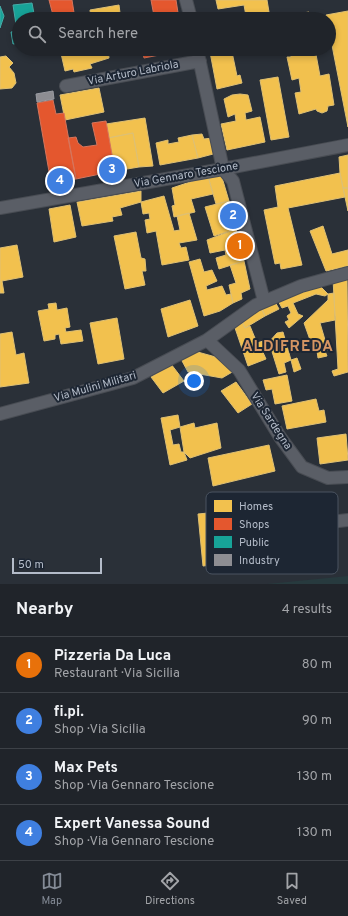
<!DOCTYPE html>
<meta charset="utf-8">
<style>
body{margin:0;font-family:Overpass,sans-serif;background:#282c32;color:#f1f3f6}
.scale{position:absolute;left:12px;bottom:10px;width:90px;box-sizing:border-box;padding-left:4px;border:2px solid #b4bcc9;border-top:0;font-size:11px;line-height:14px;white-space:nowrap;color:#b4bcc9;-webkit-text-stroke:3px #1d2633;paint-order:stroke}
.you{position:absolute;left:194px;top:381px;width:14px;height:14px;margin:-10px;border:3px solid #fff;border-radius:50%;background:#1a73e8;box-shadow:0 0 0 6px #1a73e833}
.badge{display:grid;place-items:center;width:26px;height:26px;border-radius:50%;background:#848b96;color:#fff;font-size:13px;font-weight:700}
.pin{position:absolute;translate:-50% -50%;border:2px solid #fff;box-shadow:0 1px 4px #0006}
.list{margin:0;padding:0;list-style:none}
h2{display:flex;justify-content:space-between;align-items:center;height:52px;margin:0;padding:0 16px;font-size:17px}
h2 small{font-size:13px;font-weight:400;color:#a2a4a8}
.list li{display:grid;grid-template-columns:26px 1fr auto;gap:12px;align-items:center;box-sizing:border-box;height:56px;padding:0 16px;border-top:1px solid #3d4147}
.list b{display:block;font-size:15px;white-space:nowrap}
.list p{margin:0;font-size:13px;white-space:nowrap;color:#a2a4a8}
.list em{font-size:13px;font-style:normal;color:#a2a4a8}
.icon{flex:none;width:22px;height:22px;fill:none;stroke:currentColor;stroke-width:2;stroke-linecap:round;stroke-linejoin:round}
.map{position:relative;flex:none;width:348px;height:584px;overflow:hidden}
.search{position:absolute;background:#20242a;box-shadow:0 2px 6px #0003;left:12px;right:12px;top:12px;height:44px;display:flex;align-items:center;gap:10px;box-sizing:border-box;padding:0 14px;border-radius:22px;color:#a2a4a8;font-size:15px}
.sheet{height:276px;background:#20242a}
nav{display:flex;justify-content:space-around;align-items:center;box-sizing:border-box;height:56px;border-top:1px solid #3d4147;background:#20242a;font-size:11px;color:#a2a4a8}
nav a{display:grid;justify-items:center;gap:2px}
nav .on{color:#848b96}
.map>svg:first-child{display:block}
.green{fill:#273a3e}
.homes{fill:#f2c14e;stroke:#dfc073}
.shops{fill:#e4572e;stroke:#d6755c}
.public{fill:#17a398;stroke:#46aaa7}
.industry{fill:#8d8d92;stroke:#999ba2}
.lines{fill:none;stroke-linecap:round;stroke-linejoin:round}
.minor-casing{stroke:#484c53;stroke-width:14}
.minor{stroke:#5a5e66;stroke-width:12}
.labels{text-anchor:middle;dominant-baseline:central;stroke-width:4;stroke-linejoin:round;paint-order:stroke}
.street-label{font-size:11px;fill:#b4bcc9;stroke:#1d2633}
.district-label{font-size:15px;font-weight:bold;letter-spacing:1px;fill:#d59563;stroke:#1d2633}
.key{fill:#1d2633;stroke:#4a5360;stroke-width:1}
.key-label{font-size:11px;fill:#b4bcc9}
</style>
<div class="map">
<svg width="348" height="584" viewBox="0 0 348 584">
<rect width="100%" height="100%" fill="#2a3038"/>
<!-- green -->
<path class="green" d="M348,576V584H267Z"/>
<!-- homes -->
<path class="homes" d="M216,0H267L269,12L246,16L244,5L218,9Z
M119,5L120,13H123L124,19H91L90,10Z
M348,11V127L329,30V19H327L326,15Z
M309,12L310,19H285V16Z
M60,49H108L109,58L90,64L92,68L74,72L73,69L65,71Z
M225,49L226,53L232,52L237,76L240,75L242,83L217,89L210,52Z
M290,49H315L320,76L329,74L334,105L328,106L327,111L322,113L317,111L316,109L299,114L295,93L301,92L299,78L292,80L287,57H291Z
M6,56L13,63L9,67L14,73L16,83L12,88L0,89V57Z
M278,77L289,137L271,140L260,80Z
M99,88L104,112L65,120L60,95Z
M240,94L248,95L252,111L245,113L246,120L260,117L265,142L227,150L221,124L236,121L235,114L228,117L224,99L232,95Z
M145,118L153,166L139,167L133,133L108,138L106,124Z
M133,133L139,167L115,171L108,138Z
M202,134L204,139L212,138L217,153L198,158L192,135Z
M192,135L198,158L160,165L156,143L168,140V144L179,142L178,138Z
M348,155V188H343L340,173L339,157Z
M340,173L345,197L288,208L302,265L281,269L280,263L275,264L264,210L278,207L275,186Z
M221,174L229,201L216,204L208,176Z
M208,176L213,194L191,199L195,212L174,217L172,206L175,205L172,188Z
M343,188H348V211L345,197Z
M141,191V202L120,208L122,215L112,217L113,221L82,226L77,202Z
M164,196L174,231L180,230L177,216L189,213L197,240L179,243L181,248L186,247L189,260L162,265L156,231L147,233L145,220L150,219L149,213L143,214L141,202Z
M229,201L236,229L214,236L205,207Z
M70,205L76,237L54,242L49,209Z
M323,226L332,254L348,250V266L326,271L310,231Z
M236,229L244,261L219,269L216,258L226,255L225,250L210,253L207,240Z
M136,232L141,258L145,259L146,271H142L145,285L125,289L114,236Z
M17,245L23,277L2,281L4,293H0V248Z
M200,259L204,272L212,270L217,281L206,286L207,290L222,286L226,295L231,294L233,303L220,311L204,316L189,262Z
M244,261L250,289L241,293L242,299L233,303L229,285L236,283L230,265Z
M347,277L348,372L334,376L332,371L338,369L333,279Z
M319,285L328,294L325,296L316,294L293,303L298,314L303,316L289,328L285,322L289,320L287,316L291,313L288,306L282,308L277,299Z
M334,293L335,320L320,323L328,350L325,351L327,356L318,358L317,351H314L304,323L328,300V294Z
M190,300L198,326L168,337L161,309Z
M274,300L279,309L265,316L261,307Z
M56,303L57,310L67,308L70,327L65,328L66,332L81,330L83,341L61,344L59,334L55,335V339L44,341L38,311L49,309L48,304Z
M261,307L265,316L245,328L241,319Z
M117,318L124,359L98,364L90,323Z
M241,319L245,328L250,326L257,343L263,341L265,346L261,348L266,359L248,366L234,325Z
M12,332L16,355L24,353L29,383L0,387V334Z
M283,332L291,360L284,363L286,372L279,374L269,342L277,333Z
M194,351L223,359L234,371L222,378L188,372L181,359Z
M297,358L301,369L294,372L291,360Z
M171,364L184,381L163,393L151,377Z
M287,375L292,401L275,404L272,389L266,390L263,380Z
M236,382L252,404L238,413L221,391Z
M316,399L319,411L324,410L326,422L287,429L282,406Z
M178,415L180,427L170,430L173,445L179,444L181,452H184L187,460L170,465L161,418Z
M194,423L195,428L217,423L221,448L190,458L184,452L180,427Z
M346,434L348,460L320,464L317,438Z
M269,445L275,471L213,486L208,458Z
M291,498L292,503L304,502L306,522L302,528L305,554L282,557L281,553H274L275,558L235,561V557L229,558V563L203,566L198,514L208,513L207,508L236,506L239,529L251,525L265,526L262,502Z"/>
<!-- shops -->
<path class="shops" d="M49,0H72L75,19H54Z
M151,0H176L179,19H150L149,17L154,16Z
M142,49H185V50L144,58Z
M53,100L56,114L64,113L76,179L51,183L37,103Z
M106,121L115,171L76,179L68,138L76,137L78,143L83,147L97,145L92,123Z"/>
<!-- public -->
<path class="public" d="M32,3L35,19H19V43L13,44L11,32L17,31L13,5Z
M0,6L4,16L0,28Z"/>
<!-- industry -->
<path class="industry" d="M53,91L54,99L37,102L36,94Z"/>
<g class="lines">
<defs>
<path id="minor" d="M186,0L191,19
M197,49L223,169L233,181L264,301
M66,86L200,61
M0,208L223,169L348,145
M207,340L239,370L280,437L302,467L328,478L348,477
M0,414L133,378L207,340L256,305L301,286L348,273
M296,526L348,520"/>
</defs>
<!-- minor casing -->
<use href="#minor" class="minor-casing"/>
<!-- minor -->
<use href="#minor" class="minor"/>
</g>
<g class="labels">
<!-- street labels -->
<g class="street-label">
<text transform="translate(133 73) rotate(-11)">Via Arturo Labriola</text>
<text transform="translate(186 175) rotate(-10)">Via Gennaro Tescione</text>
<text transform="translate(95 387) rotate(-16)">Via Mulini Militari</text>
<text transform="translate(271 421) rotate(57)">Via Sardegna</text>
</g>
<!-- district labels -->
<g class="district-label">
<text x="288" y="347">ALDIFREDA</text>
</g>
</g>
<!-- legend -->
<rect x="206" y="492" width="132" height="82" rx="6" class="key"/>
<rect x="214" y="500" width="18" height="12" fill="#f2c14e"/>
<rect x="214" y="518" width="18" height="12" fill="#e4572e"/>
<rect x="214" y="536" width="18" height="12" fill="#17a398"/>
<rect x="214" y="554" width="18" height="12" fill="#8d8d92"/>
<g class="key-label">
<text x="239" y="510">Homes</text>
<text x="239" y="528">Shops</text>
<text x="239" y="546">Public</text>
<text x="239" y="564">Industry</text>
</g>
</svg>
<div class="scale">50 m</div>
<div class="you"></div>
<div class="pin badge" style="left:240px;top:246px;background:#e8710a">1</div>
<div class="pin badge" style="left:233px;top:216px;background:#3f7fe0">2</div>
<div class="pin badge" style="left:112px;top:170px;background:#3f7fe0">3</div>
<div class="pin badge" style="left:60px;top:181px;background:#3f7fe0">4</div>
<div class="search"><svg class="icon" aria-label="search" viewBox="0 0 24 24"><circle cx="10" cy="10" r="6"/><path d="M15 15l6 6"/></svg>Search here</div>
</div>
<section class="sheet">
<h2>Nearby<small>4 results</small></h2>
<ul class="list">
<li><span class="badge" style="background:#e8710a">1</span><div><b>Pizzeria Da Luca</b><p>Restaurant · Via Sicilia</p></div><em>80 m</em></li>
<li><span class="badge" style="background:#3f7fe0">2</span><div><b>fi.pi.</b><p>Shop · Via Sicilia</p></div><em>90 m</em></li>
<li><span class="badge" style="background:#3f7fe0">3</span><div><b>Max Pets</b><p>Shop · Via Gennaro Tescione</p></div><em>130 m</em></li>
<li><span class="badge" style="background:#3f7fe0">4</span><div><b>Expert Vanessa Sound</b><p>Shop · Via Gennaro Tescione</p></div><em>130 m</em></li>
</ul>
</section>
<nav>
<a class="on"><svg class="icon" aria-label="map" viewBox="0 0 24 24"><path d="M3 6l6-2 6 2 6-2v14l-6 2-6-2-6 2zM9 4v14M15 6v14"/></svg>Map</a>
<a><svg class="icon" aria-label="directions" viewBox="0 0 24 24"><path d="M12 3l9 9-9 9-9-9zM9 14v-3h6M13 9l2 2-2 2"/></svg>Directions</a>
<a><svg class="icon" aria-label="saved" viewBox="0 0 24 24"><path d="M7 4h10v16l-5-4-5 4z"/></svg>Saved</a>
</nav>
